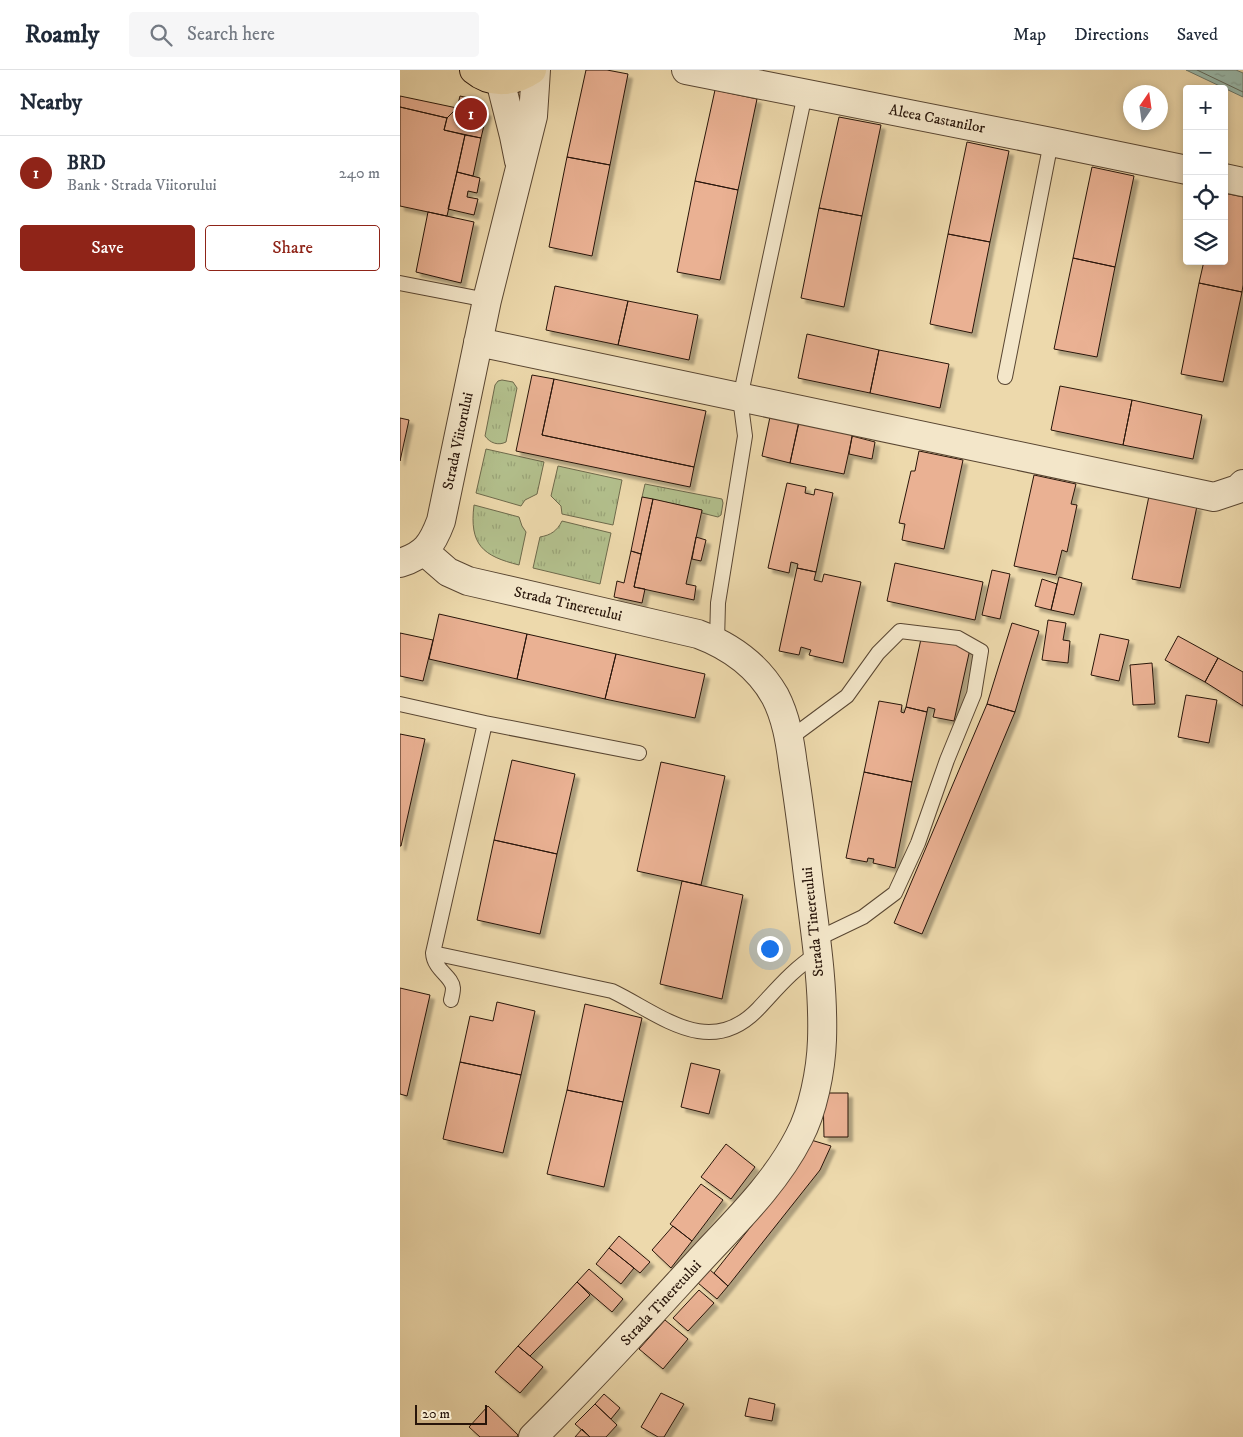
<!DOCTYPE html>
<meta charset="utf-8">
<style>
body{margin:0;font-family:"IM FELL DW Pica",serif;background:#f6f6f7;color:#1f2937}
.controls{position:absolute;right:15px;top:15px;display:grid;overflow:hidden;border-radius:5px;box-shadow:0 2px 8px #0003}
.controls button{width:45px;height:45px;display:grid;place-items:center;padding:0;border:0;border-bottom:1px solid #e0e1e3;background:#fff;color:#1f2937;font:25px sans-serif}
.compass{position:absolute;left:723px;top:15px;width:45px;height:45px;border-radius:50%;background:#fff;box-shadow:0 2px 8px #0003;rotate:13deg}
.scale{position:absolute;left:15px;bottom:12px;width:72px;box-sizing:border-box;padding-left:5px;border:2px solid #28150a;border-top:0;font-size:14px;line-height:18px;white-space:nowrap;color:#28150a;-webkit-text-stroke:4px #f3e6c9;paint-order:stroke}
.you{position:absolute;left:369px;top:878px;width:18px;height:18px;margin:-12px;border:4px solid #fff;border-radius:50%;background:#1a73e8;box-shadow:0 0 0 8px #1a73e833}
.badge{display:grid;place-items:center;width:32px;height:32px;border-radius:50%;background:#8f2418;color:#fff;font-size:16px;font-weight:700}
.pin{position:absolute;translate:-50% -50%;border:2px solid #fff;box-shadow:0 1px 5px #0006}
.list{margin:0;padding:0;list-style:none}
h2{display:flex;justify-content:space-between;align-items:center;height:65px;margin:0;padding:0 20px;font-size:21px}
h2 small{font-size:16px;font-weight:400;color:#747a83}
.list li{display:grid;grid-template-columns:32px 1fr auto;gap:15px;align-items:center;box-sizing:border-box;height:75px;padding:0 20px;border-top:1px solid #e0e1e3}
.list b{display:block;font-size:19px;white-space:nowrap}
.list p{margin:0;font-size:16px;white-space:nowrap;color:#747a83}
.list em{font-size:16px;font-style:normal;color:#747a83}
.actions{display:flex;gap:10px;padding:15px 20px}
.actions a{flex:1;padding:11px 0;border:1px solid #8f2418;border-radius:5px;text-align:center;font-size:18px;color:#8f2418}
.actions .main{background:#8f2418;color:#fff}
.icon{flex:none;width:28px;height:28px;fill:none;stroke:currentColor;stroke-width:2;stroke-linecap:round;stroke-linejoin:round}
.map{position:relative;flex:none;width:843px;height:1367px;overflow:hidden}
header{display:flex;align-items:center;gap:30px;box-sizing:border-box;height:70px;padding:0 25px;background:#fff;border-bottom:1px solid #e0e1e3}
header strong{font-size:24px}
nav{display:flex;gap:28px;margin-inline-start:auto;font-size:18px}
.search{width:350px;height:45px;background:#f6f6f7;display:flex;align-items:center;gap:12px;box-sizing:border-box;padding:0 18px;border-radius:5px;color:#747a83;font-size:19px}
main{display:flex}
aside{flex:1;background:#fff}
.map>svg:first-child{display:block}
.grass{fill:url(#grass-tufts);stroke:#6e6a4c}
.water{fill:url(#water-ripples);stroke:#6c786b}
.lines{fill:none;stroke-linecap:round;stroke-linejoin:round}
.shore{stroke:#60685b;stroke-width:1}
.building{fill:#eab193;stroke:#28150a;filter:url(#shadow)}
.lane-casing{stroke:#594632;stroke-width:16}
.street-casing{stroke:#594632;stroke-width:30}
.primary-casing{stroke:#28150a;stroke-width:30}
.lane{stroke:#f3e6c9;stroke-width:14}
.street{stroke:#f3e6c9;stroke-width:28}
.primary{stroke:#edd9ac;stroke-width:28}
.labels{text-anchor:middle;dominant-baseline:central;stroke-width:4;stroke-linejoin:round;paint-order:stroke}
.street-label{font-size:15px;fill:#28150a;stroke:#f3e6c9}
</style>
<header>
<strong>Roamly</strong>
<div class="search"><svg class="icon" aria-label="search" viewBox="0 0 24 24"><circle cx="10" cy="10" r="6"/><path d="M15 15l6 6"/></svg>Search here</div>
<nav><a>Map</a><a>Directions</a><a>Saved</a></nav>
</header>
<main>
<aside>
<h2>Nearby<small></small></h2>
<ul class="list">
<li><span class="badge">1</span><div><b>BRD</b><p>Bank · Strada Viitorului</p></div><em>240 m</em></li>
</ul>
<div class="actions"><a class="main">Save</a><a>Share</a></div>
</aside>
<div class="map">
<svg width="843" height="1367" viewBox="0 0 843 1367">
<defs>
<pattern id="grass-tufts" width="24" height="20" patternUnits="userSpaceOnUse" patternTransform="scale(1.25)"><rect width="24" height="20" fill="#b3c08d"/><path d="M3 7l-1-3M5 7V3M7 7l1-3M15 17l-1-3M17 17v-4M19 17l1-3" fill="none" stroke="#9aa478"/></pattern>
<pattern id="water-ripples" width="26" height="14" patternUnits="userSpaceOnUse" patternTransform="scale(1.25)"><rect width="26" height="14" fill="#99baac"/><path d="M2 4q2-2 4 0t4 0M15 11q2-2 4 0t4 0" fill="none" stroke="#849f93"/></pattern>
<filter id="shadow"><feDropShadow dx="4.5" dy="4.5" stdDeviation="1" flood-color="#0004"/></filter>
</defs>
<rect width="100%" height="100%" fill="#edd9ac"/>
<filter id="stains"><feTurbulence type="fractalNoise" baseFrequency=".004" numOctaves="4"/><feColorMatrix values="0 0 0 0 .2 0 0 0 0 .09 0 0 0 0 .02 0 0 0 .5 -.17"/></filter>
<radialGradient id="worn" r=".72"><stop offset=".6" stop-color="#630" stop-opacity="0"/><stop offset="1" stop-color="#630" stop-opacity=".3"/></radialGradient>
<!-- grass -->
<path class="grass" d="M102,310L113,312L117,318L106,372C98,376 90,373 85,366L95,315L98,311Z
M86,379L144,392L137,424L125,430L121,436L76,423Z
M158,396L222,410L213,455L162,444L161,436L151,426Z
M245,414L322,429L323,433L321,445L318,447L302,443V440L242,427Z
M74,435L119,447L122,456L126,462L119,495C83,486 69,475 74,435Z
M162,451L211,463L200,514L133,498L140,467C151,465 157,461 162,451Z"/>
<!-- water -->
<path class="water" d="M786,0H836L843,3V27Z"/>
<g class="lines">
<!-- shore -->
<path class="shore" d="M797,0L843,22"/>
</g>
<!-- building -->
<path class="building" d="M186,0H207L228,4L210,95L167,87Z
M315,20L357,29L338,120L295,111Z
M0,26L57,38L47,48L0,37Z
M60,26L77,30L75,36L78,40L87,42L81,68L44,60L47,48L57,38Z
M0,37L47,48L44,60L65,65L47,146L0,136Z
M439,47L481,55L462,146L419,138Z
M65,65L81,68L73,106L57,102Z
M567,72L609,81L590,172L548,164Z
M167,87L210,95L192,186L149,177Z
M692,97L734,106L715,197L673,188Z
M57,102L80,108L77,123L68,121L67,127L78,129L74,145L48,139Z
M295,111L338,120L320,210L277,202Z
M824,123L843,127V215L842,222L799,213L804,191H824Z
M419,138L462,146L444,237L401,228Z
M28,142L74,152L61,213L16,202Z
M548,164L590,172L572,263L530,254Z
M673,188L715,197L697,287L654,279Z
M799,213L842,222L823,312L781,304Z
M155,216L228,231L218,275L146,260Z
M228,231L298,245L289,290L218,275Z
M407,264L479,280L470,323L398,308Z
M479,280L549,294L540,338L470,323Z
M132,305L154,309L142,365L294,397L290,417L116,381Z
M154,309L306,341L294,397L142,365Z
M660,316L732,330L723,375L651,360Z
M732,330L802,345L793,389L723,375Z
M371,342L400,348L390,393L362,386Z
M0,348L9,350L0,391Z
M399,351L453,363L444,404L390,393Z
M452,366L475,372L472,389L449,384Z
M519,381L563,390L544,479L502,470L505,454L499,453L511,401H515Z
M634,405L676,414L671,434L677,435L667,482L662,480L656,505L614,496Z
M387,413L406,417L405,423L414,425L415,419L433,423L416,502L397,498L398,494L391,492L389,503L368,498Z
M749,426L797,436L780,518L732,509Z
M242,427L253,429L241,484L231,481Z
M253,429L302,440L286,514L296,516L294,530L234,517Z
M296,467L306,470L301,491L292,489Z
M231,481L241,484L234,517L245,519L242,533L214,527L217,511L224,513Z
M495,493L583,512L575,550L487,531Z
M397,498L416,502L414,510L422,512L424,504L461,512L443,593L409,585L411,580L401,577L399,585L379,581Z
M592,500L610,504L600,549L582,545Z
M659,507L682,513L674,545L651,540Z
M642,509L657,514L651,540L635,536Z
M39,544L127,564L117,609L29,589Z
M648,550L666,553L663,570L670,571L668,593L642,590Z
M612,553L639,561L615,642L587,634Z
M523,560L572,570L554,651L533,647L535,639L528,637L527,642L506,637Z
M0,563L33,570L23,611L0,606Z
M127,564L216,584L205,629L117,609Z
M700,564L729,570L719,611L691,605Z
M778,566L818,588L805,612L765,590Z
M216,584L305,604L295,648L205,629Z
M818,588L843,602V636L805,612Z
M752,593L755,634L733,635L730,595Z
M786,625L817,630L809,673L778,667Z
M479,631L502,635L501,642L504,643L506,637L527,642L512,712L464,702Z
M587,634L615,642L522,864L494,853Z
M0,664L25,669L1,776H0Z
M112,690L175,704L157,784L94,770Z
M261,692L325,706L301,815L237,801Z
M464,702L512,712L495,798L473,793L474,789L468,788L467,792L446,788Z
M94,770L157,784L140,864L77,850Z
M282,811L343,825L322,929L260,914Z
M0,918L30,925L7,1026L0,1024Z
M97,932L135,941L121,1005L60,992L70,946L93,951Z
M185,934L242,948L223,1032L167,1020Z
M60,992L121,1005L103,1083L43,1069Z
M291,993L320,1000L309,1044L281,1037Z
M167,1020L223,1032L204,1117L147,1104Z
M423,1023H448V1067H424Z
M411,1070L431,1076L420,1100L328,1216L314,1203L391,1106L401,1091Z
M326,1074L355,1097L331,1129L301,1107Z
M301,1114L323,1130L292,1171L270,1154Z
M273,1156L292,1171L271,1198L252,1180Z
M219,1166L250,1192L240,1203L209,1178Z
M209,1178L234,1198L221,1214L196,1194Z
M189,1199L223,1229L212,1242L177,1212Z
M309,1199L328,1216L317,1229L298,1213Z
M177,1212L190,1225L130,1286L118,1276Z
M299,1220L314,1233L288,1261L273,1248Z
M265,1250L288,1269L263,1299L239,1279Z
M118,1276L143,1297L120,1323L95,1302Z
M261,1323L284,1334L264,1367H258L241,1357Z
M204,1324L220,1338L211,1349L195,1334Z
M349,1328L375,1334L372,1351L345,1346Z
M195,1334L217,1355L206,1367H190L175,1354Z
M88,1336L118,1365L117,1367H80L69,1357Z
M182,1359L190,1367H175Z"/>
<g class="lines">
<defs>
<path id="lane" d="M0,213L87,230
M605,307L651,72
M317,571L318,533L345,366L340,328L405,24
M0,634L85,653L239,683
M389,669L447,626L478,583L500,561L558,568L581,581L574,624L547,690L518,773L495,823L463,847L415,870
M33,883L212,921C260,944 309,990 358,939C376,920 393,899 417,884
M51,930C52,926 53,922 53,918C52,906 34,900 33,883L85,653"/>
<path id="street" d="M286,0L651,72L787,100
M100,10L114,66L119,91
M824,108L843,112
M78,272L814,427L838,419L843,414
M25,482L48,502L68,511L298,564C330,576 358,596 375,626C386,647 390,671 393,695C398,726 402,758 406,789C413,849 424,910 422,970C421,1000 413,1041 399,1067C375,1114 335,1152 300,1190C245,1250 191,1310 133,1367
M0,493C25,485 32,475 41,451L87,230L133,46L136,0"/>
<path id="primary" d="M74,0C92,15 114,12 132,0"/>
</defs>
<!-- lane casing -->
<use href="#lane" class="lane-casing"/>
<!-- street casing -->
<use href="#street" class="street-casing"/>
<!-- primary casing -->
<use href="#primary" class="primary-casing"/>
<!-- lane -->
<use href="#lane" class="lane"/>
<!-- street -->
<use href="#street" class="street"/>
<!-- primary -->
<use href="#primary" class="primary"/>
</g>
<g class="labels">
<!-- street labels -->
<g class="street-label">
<text transform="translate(537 49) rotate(11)">Aleea Castanilor</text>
<text transform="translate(58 371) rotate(-78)">Strada Viitorului</text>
<text transform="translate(168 534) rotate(13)">Strada Tineretului</text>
<text transform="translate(413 852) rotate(-96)">Strada Tineretului</text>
<text transform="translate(261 1233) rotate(-47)">Strada Tineretului</text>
</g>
</g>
<rect width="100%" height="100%" filter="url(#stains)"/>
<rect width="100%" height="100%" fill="url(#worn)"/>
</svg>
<div class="controls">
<button>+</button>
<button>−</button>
<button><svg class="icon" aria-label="locate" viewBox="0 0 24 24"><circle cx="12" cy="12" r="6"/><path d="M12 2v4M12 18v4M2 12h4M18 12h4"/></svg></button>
<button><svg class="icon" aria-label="layers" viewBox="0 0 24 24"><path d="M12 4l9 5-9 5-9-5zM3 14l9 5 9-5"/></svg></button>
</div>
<svg class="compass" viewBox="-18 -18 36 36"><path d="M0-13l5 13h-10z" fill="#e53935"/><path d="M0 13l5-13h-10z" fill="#747a83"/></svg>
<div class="scale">20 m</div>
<div class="you"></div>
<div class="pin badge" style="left:71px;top:44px">1</div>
</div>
</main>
